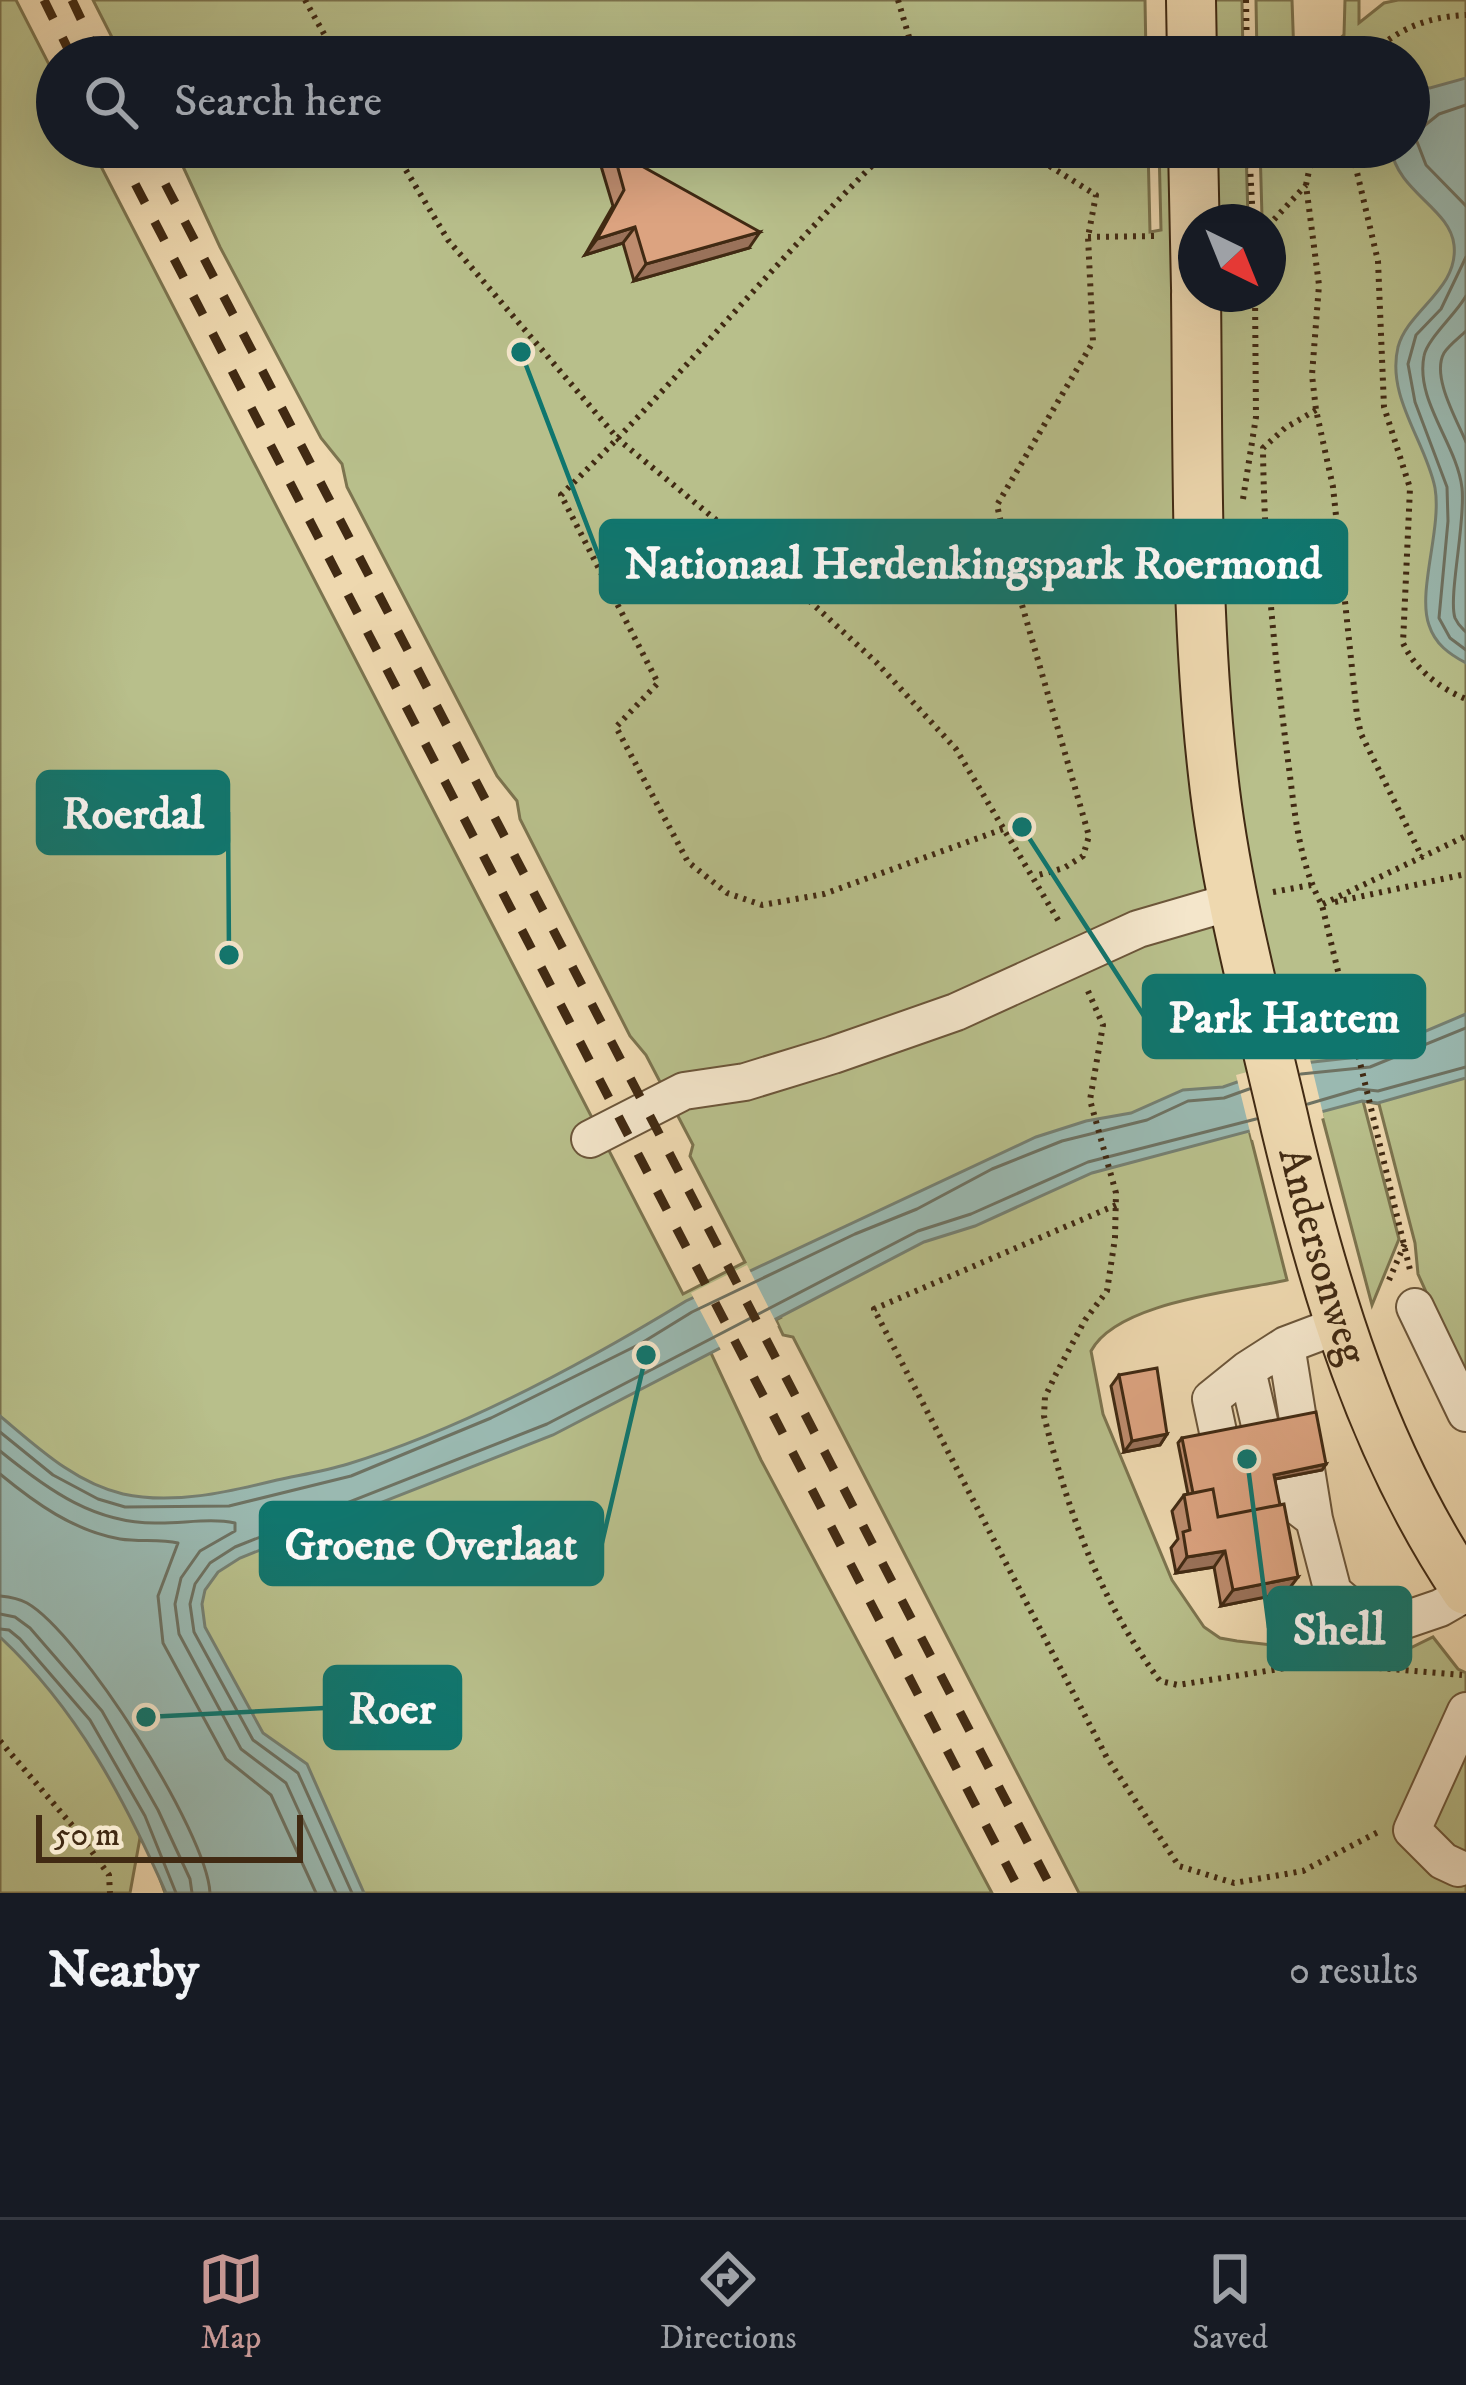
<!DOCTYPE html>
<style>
body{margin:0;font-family:"IM FELL DW Pica",serif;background:#242831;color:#f1f3f6}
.compass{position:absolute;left:1178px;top:204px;width:108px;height:108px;border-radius:50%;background:#171b24;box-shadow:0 12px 48px #0002;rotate:137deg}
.scale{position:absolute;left:36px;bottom:30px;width:267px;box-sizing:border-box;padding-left:12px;border:6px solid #412a13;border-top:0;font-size:33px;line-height:42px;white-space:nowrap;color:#412a13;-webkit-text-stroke:9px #f4e6cb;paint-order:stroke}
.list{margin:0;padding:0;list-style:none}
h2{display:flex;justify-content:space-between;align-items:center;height:156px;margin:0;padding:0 48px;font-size:51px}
h2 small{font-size:39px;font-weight:400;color:#9ea1a6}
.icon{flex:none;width:66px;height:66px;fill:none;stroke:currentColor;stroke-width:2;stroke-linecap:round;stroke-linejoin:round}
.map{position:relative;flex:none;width:1466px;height:1893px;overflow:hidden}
.search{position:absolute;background:#171b24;box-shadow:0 12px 48px #0002;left:36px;right:36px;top:36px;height:132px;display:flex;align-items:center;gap:30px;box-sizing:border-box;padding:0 42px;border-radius:66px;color:#9ea1a6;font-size:45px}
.sheet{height:324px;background:#171b24}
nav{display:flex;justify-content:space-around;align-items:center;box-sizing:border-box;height:168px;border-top:3px solid #363941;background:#171b24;font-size:33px;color:#9ea1a6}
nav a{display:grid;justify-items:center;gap:6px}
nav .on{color:#c59692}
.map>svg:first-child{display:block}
.green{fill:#b8bf8b;stroke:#7c744f;stroke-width:3}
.water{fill:#9ab9b1;stroke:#768072;stroke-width:3}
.pier{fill:#eed8af}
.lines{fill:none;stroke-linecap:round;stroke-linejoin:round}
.shore{stroke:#6e7262;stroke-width:3}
.minor-casing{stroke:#6c563a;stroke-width:40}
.major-casing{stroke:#412a13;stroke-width:52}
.path{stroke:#412a13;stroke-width:6;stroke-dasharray:3 6;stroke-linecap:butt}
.minor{stroke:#f4e6cb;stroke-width:36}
.major{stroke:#eed8af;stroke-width:48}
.rail{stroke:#412a13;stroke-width:9;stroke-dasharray:21 21;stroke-linecap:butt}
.wall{fill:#bd8c6e;stroke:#412a13;stroke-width:3}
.shaded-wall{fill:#9a725a;stroke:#412a13;stroke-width:3}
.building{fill:#dca380;stroke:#412a13;stroke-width:3}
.labels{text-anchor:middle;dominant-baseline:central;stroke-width:9;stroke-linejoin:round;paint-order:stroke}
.street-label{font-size:42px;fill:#412a13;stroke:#f4e6cb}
.leader{fill:none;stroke:#0f766e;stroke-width:4.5}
.callout-dot{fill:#0f766e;stroke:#f4e6cb;stroke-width:4.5}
.callout{fill:#0f766e;stroke:#0f766e;stroke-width:4.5}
.callout-label{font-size:45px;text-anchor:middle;font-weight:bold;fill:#fff}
</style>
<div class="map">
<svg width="1466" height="1893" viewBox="0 0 1466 1893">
<rect width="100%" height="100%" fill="#eed8af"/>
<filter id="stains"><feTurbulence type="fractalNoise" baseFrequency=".00167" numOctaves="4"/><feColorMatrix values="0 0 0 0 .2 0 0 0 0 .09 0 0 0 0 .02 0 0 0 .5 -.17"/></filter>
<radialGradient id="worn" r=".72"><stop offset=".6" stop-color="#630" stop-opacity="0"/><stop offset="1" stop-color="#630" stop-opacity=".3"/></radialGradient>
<!-- green -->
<path class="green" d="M0,0H16L57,80V147H91L683,1294L745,1262L690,1156L693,1145L646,1055L630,1036L520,819L517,801L497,776L347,487L342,464L321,438L220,247L174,147H1148L1150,232L1161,230L1159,147H1173L1196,294H1268V222H1216L1215,147H1246L1248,219L1262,217L1260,147H1409V57H1318L1344,35L1345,0H1359V23L1384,3L1398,0H1466V1380L1418,1274L1415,1243L1379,1104L1363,1101L1399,1239L1372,1305L1321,1112L1250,1134L1287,1280C1234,1292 1117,1302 1091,1351L1103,1414L1172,1580L1204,1627L1220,1638L1237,1641L1390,1658L1433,1637L1458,1669L1466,1673V1893H1079L793,1337L783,1335L776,1320L782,1317L710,1351L761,1460L992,1893H165L152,1856L140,1838L130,1893H0Z
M93,0H1145L1146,57H122Z
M1213,0H1242L1243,57H1213Z
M1256,0H1292L1294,57H1257Z"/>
<!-- water -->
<path class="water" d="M1466,78V663C1449,654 1435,644 1429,625C1417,592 1442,528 1435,488C1426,442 1386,397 1398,347C1408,310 1459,289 1454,245C1450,208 1397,192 1391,148L1409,147V107L1420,95L1413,83L1418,80L1421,87L1430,88Z
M1466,1014V1078L1378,1103L1362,1101L1092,1173L975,1226L924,1242L553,1435L240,1558L218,1572L205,1590L202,1604L205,1627L263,1733L307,1764L364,1893H166C124,1798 77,1709 0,1637V1416C37,1447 75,1483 123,1494C173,1505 228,1492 277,1480C300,1475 325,1471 348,1464C460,1430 586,1362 686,1301L1036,1137L1086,1121L1131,1113L1183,1090L1223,1087L1286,1065L1367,1056Z"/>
<!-- pier -->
<path class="pier" d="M1309,1055L1324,1118L1252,1140L1236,1075Z
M747,1265L778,1326L722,1352L691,1293Z"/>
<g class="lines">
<!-- shore -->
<path class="shore" d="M1466,105L1439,114L1414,134L1426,165L1466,206
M1466,257L1441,309L1416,335L1408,364L1415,402L1447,487L1448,521L1439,618L1450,638L1466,650
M1466,296C1456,314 1427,339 1424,356C1415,401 1457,444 1462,488C1466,521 1448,597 1455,618C1458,625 1461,627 1466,632
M1466,331C1460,337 1449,345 1444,353C1431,376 1457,420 1466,442
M1301,1074L1370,1067L1466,1028
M1308,1104L1359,1089L1378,1091L1466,1067
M0,1432L53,1475L98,1499L125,1507L229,1506L351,1476L491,1418L640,1344L692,1312L855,1234L917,1209L992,1169L1062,1141L1147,1120L1188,1101L1224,1098L1249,1089
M0,1451C48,1490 96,1525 160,1523C185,1523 212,1518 235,1523V1531L200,1551L181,1578L175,1604L179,1634L241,1749L286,1783L336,1893
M0,1474C35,1503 74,1531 120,1539C139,1542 160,1539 178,1543L158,1596L163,1643L226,1759L271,1795L316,1893
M0,1596C10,1597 18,1598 27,1603C80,1633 207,1832 210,1893
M0,1614L15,1617L30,1628L102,1711L158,1810L190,1879L192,1893
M0,1629L9,1630L20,1639L90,1720L145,1816L176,1893
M352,1893L298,1773L253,1740L194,1632L190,1604L195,1584L210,1563L235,1547L547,1424L918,1231L971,1214L1088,1162L1256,1119"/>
<defs>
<path id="minor" d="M590,1139L684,1091L745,1082L833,1055L956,1012L1138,929L1234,901
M1415,1307L1466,1413
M1339,1325L1286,1345L1247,1370L1275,1489L1314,1519L1333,1592L1359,1614L1399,1622L1440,1608L1466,1593
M1286,1345L1314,1519
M1227,1474L1211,1399L1247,1370
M1458,1868L1443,1861L1412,1830L1466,1711"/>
<g id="major">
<path d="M1191,0L1192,57"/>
<path d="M1193,147L1196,288"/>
<path id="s1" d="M1196,294C1198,454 1195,615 1213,774C1226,894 1259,1011 1286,1129C1325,1291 1372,1450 1466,1590"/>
</g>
</defs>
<!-- minor casing -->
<use href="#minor" class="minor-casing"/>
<!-- major casing -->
<use href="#major" class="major-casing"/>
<!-- path -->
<path class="path" d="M305,0L337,57
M898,0L915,57
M1246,0L1247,57
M1368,57C1397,29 1426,17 1466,15
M392,147L448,240L619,440L767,562L876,662L956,749L1061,925
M891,147C776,259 676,384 561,495L658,683L616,727L688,862L727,893L762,905L824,894L1006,828
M1019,147L1096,195L1088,237L1093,342L997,505L1011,567L1089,836L1083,856L1064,868L1035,876
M1249,147L1253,222
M1314,147L1306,185L1319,285L1312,375L1316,410L1333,487L1357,716L1361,734L1422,857
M1351,147L1378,261L1384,407L1410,488L1403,643C1415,669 1439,688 1466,699
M1268,226L1306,185
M1088,237L1157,236
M1316,410L1285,428L1263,448C1264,550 1274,651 1287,753C1294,803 1297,860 1322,905L1411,1274
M1243,499L1256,417L1255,294
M1273,892L1311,885
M1335,902L1466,874
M1323,904L1466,836
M1088,991L1103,1025L1090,1100L1116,1193L1115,1238L1107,1291L1085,1320L1056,1374L1045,1397L1044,1416C1068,1512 1100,1601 1160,1681L1178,1685L1317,1663L1462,1675
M1116,1205L874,1309L1107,1758L1179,1866L1234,1883L1303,1871L1380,1831
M1389,1280L1405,1243
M0,1741L77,1831L109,1875L110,1893"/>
<!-- minor -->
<use href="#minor" class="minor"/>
<!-- major -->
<use href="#major" class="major"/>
<!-- rail -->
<path class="rail" d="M44,0L72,57
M72,0L99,57
M116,147L1021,1893
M146,147L1054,1893"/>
</g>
<!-- wall -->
<path class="wall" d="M613,150L749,248L634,281L623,243L585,255L613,206L601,166Z
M1119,1375L1167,1434L1160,1445L1124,1452L1111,1386Z
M1182,1438L1326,1464L1322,1470L1275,1479L1286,1593L1221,1606L1214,1567L1176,1573L1171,1548L1178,1539L1172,1511L1184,1495L1188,1494L1178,1443Z"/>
<!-- shaded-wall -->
<path class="shaded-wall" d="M635,227L623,243L585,255L597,239Z
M760,232L749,248L634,281L646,264Z
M1167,1434L1160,1445L1124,1452L1132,1441Z
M1326,1464L1322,1470L1270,1480L1274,1475Z
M1225,1551L1214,1567L1176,1573L1187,1557Z
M1298,1577L1286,1593L1221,1606L1233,1590Z"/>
<!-- building -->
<path class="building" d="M613,150L760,232L646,264L635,227L597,239L624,190Z
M1157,1368L1167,1434L1132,1441L1119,1375Z
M1316,1412L1326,1464L1274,1475L1280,1505L1218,1517L1213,1489L1193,1493L1182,1438Z
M1213,1489L1218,1517L1284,1504L1298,1577L1233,1590L1225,1551L1187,1557L1183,1532L1190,1530L1184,1495Z"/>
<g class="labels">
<!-- street labels -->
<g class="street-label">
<text stroke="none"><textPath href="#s1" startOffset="975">Andersonweg</textPath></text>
</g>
</g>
<!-- callouts -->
<path class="leader" d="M521 352L601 562M229 955L228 812M1022 827L1144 1016M646 1355L602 1543M1247 1459L1269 1628M146 1717L325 1708"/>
<g class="callout-dot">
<circle cx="521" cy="352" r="12"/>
<circle cx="229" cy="955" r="12"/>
<circle cx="1022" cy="827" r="12"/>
<circle cx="646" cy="1355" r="12"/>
<circle cx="1247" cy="1459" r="12"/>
<circle cx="146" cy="1717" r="12"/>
</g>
<g class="callout">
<rect x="601" y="521" width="745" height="81" rx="12"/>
<rect x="38" y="772" width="190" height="81" rx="12"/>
<rect x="1144" y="976" width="280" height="81" rx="12"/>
<rect x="261" y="1503" width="341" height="81" rx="12"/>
<rect x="1269" y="1588" width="141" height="81" rx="12"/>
<rect x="325" y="1667" width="135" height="81" rx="12"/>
</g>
<g class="callout-label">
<text x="973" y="578">Nationaal Herdenkingspark Roermond</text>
<text x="133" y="828">Roerdal</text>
<text x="1284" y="1032">Park Hattem</text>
<text x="431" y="1559">Groene Overlaat</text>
<text x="1339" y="1644">Shell</text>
<text x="392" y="1723">Roer</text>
</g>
<rect width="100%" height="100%" filter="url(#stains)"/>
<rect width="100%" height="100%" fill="url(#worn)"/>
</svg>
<svg class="compass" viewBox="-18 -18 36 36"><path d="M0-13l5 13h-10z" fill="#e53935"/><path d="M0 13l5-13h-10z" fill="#9ea1a6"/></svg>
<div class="scale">50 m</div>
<div class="search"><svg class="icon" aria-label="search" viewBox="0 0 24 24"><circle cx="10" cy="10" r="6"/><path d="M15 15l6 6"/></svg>Search here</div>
</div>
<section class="sheet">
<h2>Nearby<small>0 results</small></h2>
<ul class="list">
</ul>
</section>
<nav>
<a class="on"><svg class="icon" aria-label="map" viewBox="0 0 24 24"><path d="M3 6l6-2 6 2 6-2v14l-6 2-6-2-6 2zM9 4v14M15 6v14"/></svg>Map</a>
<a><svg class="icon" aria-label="directions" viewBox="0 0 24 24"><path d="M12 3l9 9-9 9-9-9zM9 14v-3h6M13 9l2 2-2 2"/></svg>Directions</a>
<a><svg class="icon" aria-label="saved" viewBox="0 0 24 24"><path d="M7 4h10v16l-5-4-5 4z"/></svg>Saved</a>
</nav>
